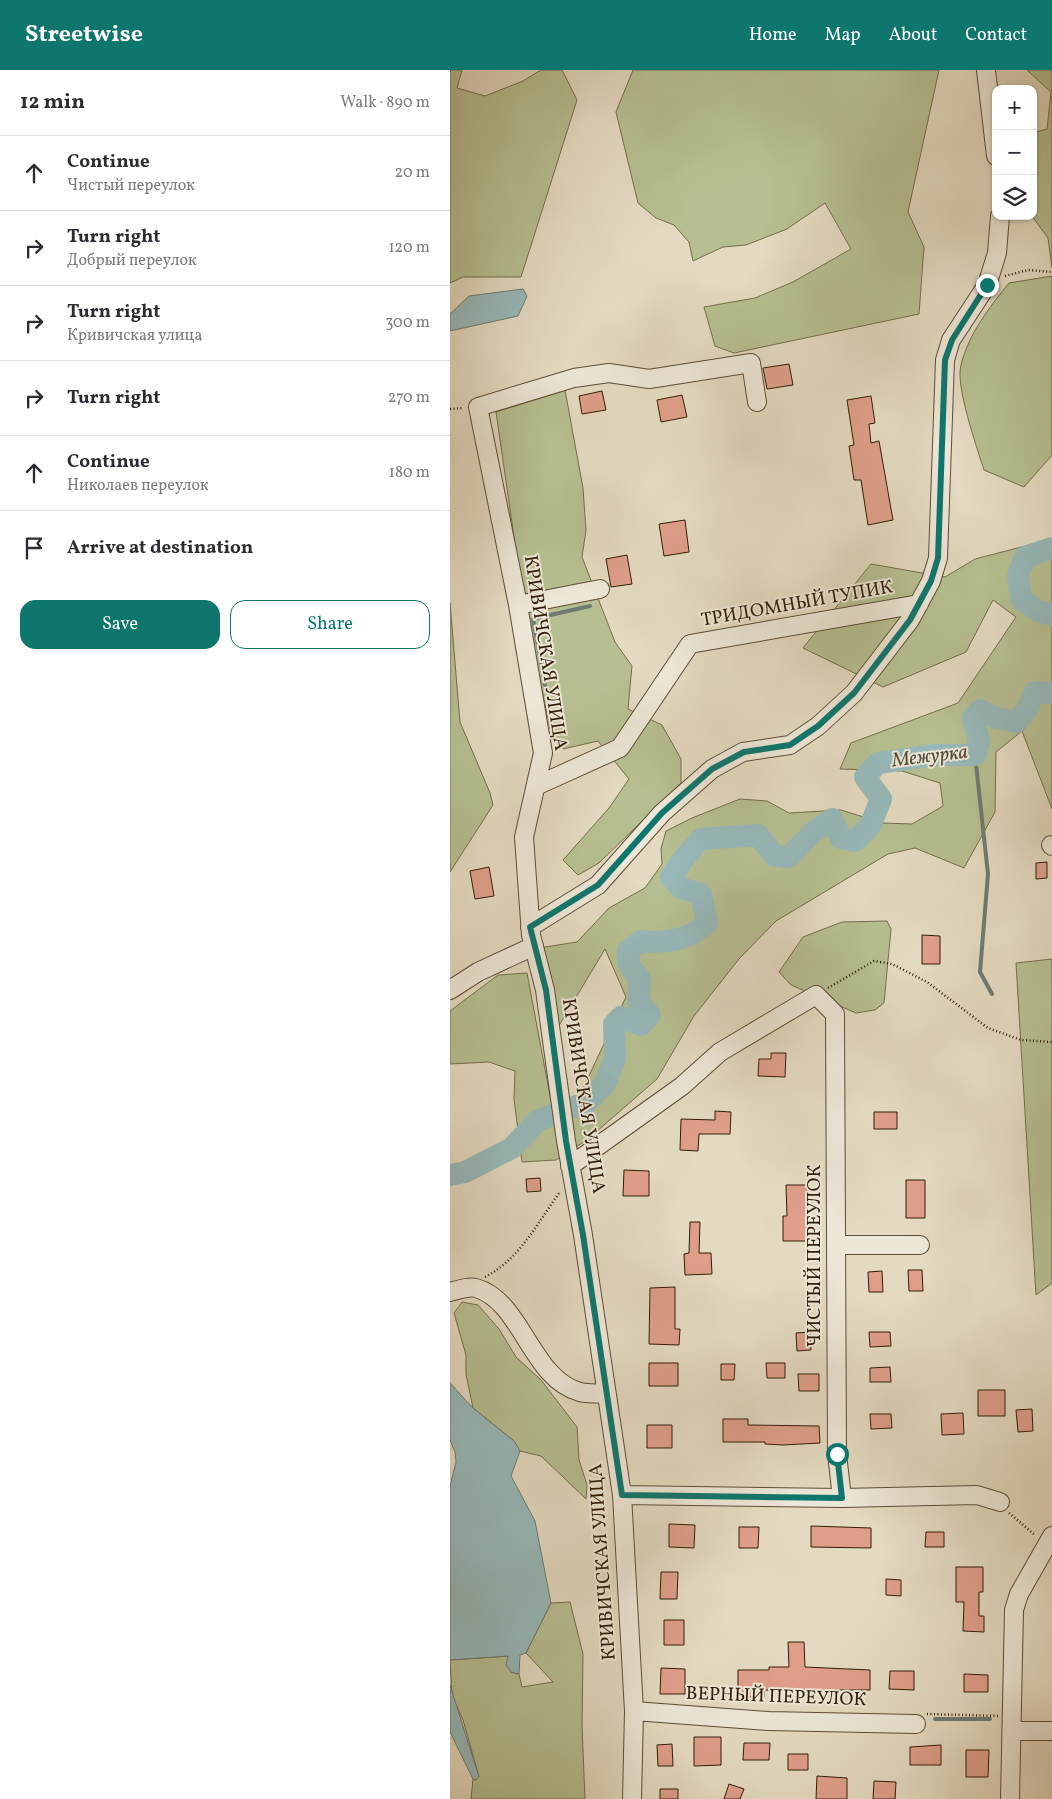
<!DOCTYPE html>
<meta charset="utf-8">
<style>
body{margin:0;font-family:Vollkorn,serif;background:#f2f2f3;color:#2b2b33}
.controls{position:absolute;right:15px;top:15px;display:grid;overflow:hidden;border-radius:10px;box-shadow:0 1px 4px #0004}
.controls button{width:45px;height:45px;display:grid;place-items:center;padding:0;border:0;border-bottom:1px solid #e1e1e2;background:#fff;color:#2b2b33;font:25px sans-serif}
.stop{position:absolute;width:15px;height:15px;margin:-11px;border:4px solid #0f766e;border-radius:50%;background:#fff}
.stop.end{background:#0f766e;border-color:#fff;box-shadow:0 1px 5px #0008}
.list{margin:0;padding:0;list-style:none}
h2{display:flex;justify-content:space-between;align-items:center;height:65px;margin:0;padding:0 20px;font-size:21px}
h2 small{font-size:16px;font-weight:400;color:#7c7c81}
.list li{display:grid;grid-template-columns:32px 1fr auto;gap:15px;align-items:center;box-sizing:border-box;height:75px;padding:0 20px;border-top:1px solid #e1e1e2}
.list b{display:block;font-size:19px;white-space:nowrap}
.list p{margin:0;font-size:16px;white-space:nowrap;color:#7c7c81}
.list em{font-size:16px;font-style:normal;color:#7c7c81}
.actions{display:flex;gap:10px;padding:15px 20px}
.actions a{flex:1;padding:11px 0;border:1px solid #0f766e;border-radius:15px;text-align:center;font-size:18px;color:#0f766e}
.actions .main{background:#0f766e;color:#fff}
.icon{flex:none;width:28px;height:28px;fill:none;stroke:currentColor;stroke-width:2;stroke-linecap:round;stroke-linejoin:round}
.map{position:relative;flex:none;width:602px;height:1729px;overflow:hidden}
header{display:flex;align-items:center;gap:30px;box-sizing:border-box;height:70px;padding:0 25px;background:#0f766e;color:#fff}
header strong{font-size:24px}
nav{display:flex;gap:28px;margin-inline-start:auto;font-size:18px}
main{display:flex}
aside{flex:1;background:#fff}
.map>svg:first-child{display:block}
.green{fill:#b6bf91;stroke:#746e4c}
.water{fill:#97b9ba;stroke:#6f7b72}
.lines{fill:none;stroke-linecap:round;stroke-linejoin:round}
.stream{stroke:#6f7b72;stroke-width:4}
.river{stroke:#97b9ba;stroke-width:22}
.building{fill:#df9e8a;stroke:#321d06}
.minor-casing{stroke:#5e4c35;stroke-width:20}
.path{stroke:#321d06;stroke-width:2.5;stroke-dasharray:1 2.5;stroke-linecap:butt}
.minor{stroke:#ede7d7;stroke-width:18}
.route{stroke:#0f766e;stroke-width:6}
.labels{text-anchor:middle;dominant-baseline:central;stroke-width:4;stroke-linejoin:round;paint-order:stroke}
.street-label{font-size:19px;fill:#321d06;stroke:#ede7d7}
.water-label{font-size:20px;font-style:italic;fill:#504c3c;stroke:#ede7d7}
</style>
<header>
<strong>Streetwise</strong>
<nav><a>Home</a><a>Map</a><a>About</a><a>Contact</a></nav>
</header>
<main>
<aside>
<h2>12 min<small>Walk · 890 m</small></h2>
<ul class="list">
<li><svg class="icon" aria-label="ahead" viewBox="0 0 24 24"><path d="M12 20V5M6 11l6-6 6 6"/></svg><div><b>Continue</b><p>Чистый переулок</p></div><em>20 m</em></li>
<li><svg class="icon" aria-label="right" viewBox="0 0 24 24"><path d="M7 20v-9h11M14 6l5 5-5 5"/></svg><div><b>Turn right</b><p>Добрый переулок</p></div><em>120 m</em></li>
<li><svg class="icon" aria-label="right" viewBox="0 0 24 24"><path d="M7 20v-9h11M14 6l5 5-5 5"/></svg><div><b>Turn right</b><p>Кривичская улица</p></div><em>300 m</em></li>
<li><svg class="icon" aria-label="right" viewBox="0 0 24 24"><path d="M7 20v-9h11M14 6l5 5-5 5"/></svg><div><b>Turn right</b></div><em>270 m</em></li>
<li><svg class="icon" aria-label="ahead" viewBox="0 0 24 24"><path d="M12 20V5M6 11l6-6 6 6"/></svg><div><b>Continue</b><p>Николаев переулок</p></div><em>180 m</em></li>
<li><svg class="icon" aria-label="arrive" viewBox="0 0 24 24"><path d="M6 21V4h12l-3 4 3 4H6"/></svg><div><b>Arrive at destination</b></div></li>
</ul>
<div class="actions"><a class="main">Save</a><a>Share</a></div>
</aside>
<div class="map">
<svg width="602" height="1729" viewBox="0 0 602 1729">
<rect width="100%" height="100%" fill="#e4dac1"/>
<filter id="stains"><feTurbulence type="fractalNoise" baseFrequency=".004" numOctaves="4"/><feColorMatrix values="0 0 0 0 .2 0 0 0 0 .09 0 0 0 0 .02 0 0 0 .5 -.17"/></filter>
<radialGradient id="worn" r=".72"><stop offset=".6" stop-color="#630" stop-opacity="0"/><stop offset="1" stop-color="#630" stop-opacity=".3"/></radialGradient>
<!-- green -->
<path class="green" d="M0,0H12L7,18L35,26L73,11L91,0H112L127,30L71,207H13L0,213Z
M183,0H489L458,142L474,177L469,244L284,283L265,276L254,237L305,228L343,212L401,179L375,133L337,159L296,175L273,177L243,191L239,172L224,155L206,148L188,133L166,42Z
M577,0H602V198L598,168L582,146L583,63L597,59L601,22Z
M602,206V385L574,417L534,400C527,378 505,315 511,295C519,263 539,238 559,213Z
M115,320L133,418L136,460L132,487L165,572L182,596L178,639L212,655L231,689V713L149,793L128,805L113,790L159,738L179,709L148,671L113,679L100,659L72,522L46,342Z
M583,474L602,476V739L572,661L546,682L545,742L514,798L465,778L438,784L326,851L289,889L244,946L207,1009L138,1069L106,1090L72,1092L64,1029L65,1001L39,992L0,994V941L48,905L77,903L101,1031L129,1027L176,927L155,879L107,959L89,878L127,872L159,838L195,818L212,794L211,779L216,761L242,748L290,729L317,731L339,743L391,740L433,753L462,754L493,736L490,713L452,701L390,699L401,673L508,633L566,547L543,530L516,582L433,617L353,578L421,494L495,507L525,489Z
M0,533L10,652L40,723L43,735L0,802Z
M437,851L441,859L434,933L425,940L406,943L341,915L329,902L353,867L392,852Z
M602,889V1213L586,1225L566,893Z
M12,1232L28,1235L49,1259L66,1287L91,1310L127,1357L129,1390L137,1415L136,1429L91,1386L70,1381L64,1371L23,1338L16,1304V1285L4,1243Z
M120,1532L133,1584L132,1656L135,1729H21L23,1709L29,1707L13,1650L2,1626L0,1590L59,1586L61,1602L69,1604L72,1617L103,1612L76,1583L101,1533Z"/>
<!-- water -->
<path class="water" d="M73,219L77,226L68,246L0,261V244L19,226Z
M0,1313L23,1338L64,1371L70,1381L61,1406L85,1451L101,1533L76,1583L70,1585L69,1604L61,1602L56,1595L58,1586L0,1590V1416L6,1392L5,1382L0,1370Z
M0,1615L29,1707L26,1710L23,1709L0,1662Z"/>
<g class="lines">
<!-- stream -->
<path class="stream" d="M95,615L83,549L140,536
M525,685L538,804L530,902L542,924
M485,1649H540"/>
<!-- river -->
<path class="river" d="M602,478L575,487L568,506L572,530L588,541L602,545
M0,1105L15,1102L62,1078L87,1051L137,1032L155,1014L165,988L164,954L171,947L191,955L200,945L188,930L190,909L179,895L178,881L191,871C213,874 241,870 257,853L251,824L231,818L221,807L234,788L251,769L308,765L325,786L339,787L363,762L382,749L391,768L405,771L420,756L431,729L415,707L428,693L486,685H525L529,671L523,648L530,640L546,648L567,652L579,636L584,622L602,623"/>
</g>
<!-- building -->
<path class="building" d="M339,294L343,315L317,319L313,298Z
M152,321L156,340L132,344L129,326Z
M232,325L237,347L211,352L207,330Z
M421,326L425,353L419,354L421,373L429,371L443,450L418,455L411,410H404L399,376L404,375L397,330Z
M235,450L239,482L214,486L209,454Z
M177,485L182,514L161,517L156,489Z
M597,792V808L586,809V793Z
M39,797L44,826L25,829L20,801Z
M472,865L490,866V894H472Z
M321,983H336L335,1007L308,1006L309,989H321Z
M265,1041L281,1042L280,1064H249L248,1081L230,1080L231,1049L265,1050Z
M424,1042H447V1059H424Z
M174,1100L199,1101V1126H173Z
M90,1108L91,1121L77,1122L76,1109Z
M456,1110H475V1148H456Z
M336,1115H357L358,1171H333V1146H337Z
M240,1152H250L249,1183H261L262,1204L235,1205L234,1184L239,1183Z
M458,1200H472L473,1221H459Z
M432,1201L433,1222H419L418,1202Z
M225,1217V1259H230L229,1275L199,1274L200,1218Z
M360,1262L361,1280L347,1281L346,1263Z
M419,1262H440L441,1276L420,1277Z
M199,1293H228V1316H199Z
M316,1293H335V1308H317Z
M271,1294H285L284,1310H271Z
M440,1297L441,1312H420V1298Z
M348,1304H369V1321H349Z
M528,1320H555V1346H528Z
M582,1339L583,1361L568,1362L566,1340Z
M513,1343L514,1364L492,1365L491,1344Z
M420,1344H441L442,1358L421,1359Z
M273,1349H298V1355L369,1356L370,1373L333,1375L315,1374V1372H273Z
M197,1355H222V1378H197Z
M219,1454L245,1455L244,1478L219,1477Z
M361,1456L421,1458V1478L361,1477Z
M289,1457H309L308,1478H289Z
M476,1462H494V1477H475Z
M506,1497H533V1522H529V1546H534V1562L513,1561L514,1532H506Z
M211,1502H228L227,1529H210Z
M436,1509L451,1510V1526L436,1525Z
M214,1550H234V1575H214Z
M338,1572H354L355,1597L420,1600V1620H314V1627H288V1600H319V1597H339Z
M211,1598L235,1599V1624H210Z
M440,1601H464V1620L439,1619Z
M514,1604L538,1605V1622H514Z
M244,1667H271V1695L244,1696Z
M294,1673H320L319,1690H293Z
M222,1674L223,1696H208L207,1675Z
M491,1675V1695H460V1677Z
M516,1680H539L538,1707H516Z
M338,1684H358V1700H338Z
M367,1706L397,1708V1729H366Z
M424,1711L446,1712L445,1729H423Z
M279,1714L294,1719L290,1729H274Z
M210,1719H228V1729H210Z"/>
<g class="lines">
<defs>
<path id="minor" d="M536,0L546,86
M68,535L150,519
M86,716L170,678L240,574L469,534
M601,775L602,776
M80,857L148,815L212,743L262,699L293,682L340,675L368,656L404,623L460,550L481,511L488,488L495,290L501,270L537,215L547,183L550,146
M0,920L28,902L84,876
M120,1096L232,1016L270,982L366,925L385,944L387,1384L392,1428
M387,1175H470
M0,1222C8,1220 19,1216 26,1218C72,1231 81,1309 130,1322C138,1324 148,1323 156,1324
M172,1425L392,1428L527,1425L550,1432
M184,1641L318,1651L466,1654
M562,1661H602
M182,1729L184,1641L172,1425L133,1165L116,1071L95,920L81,865L74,767L93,683L68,535L28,337L124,308L159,303L199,309L301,293L307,332
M560,1729L564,1540L569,1524L602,1466"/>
</defs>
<!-- minor casing -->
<use href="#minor" class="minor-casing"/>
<!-- path -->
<path class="path" d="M555,206L578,200L602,202
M0,339L14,338
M378,918L424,891L442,894L477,912L538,958L571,970L602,972
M35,1207C71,1188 87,1153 110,1122
M559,1443L585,1465
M477,1644L549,1646"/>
<!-- minor -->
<use href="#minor" class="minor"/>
</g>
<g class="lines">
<!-- route -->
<path class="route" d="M387,1384L392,1428L172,1425L133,1165L116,1071L96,920L80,857L148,815L212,743L262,699L294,682L340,675L368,656L404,623L460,550L481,511L488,488L495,290L502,270L537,215"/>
</g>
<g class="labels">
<!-- street labels -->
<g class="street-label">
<text transform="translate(347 534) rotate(-10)">ТРИДОМНЫЙ ТУПИК</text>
<text transform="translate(95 583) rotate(81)">КРИВИЧСКАЯ УЛИЦА</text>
<text transform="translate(133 1026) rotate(81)">КРИВИЧСКАЯ УЛИЦА</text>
<text transform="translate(365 1186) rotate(-90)">ЧИСТЫЙ ПЕРЕУЛОК</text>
<text transform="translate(153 1492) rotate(-94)">КРИВИЧСКАЯ УЛИЦА</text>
<text transform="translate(326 1627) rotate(2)">ВЕРНЫЙ ПЕРЕУЛОК</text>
</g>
<!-- water labels -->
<g class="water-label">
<text transform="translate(480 687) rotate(-7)">Межурка</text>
</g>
</g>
<rect width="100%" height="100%" filter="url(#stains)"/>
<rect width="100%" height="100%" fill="url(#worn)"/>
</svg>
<div class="controls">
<button>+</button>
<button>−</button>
<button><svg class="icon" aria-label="layers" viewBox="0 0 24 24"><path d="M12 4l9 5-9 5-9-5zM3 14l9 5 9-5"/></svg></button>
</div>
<div class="stop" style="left:387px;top:1384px"></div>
<div class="stop end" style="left:537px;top:215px"></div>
</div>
</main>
